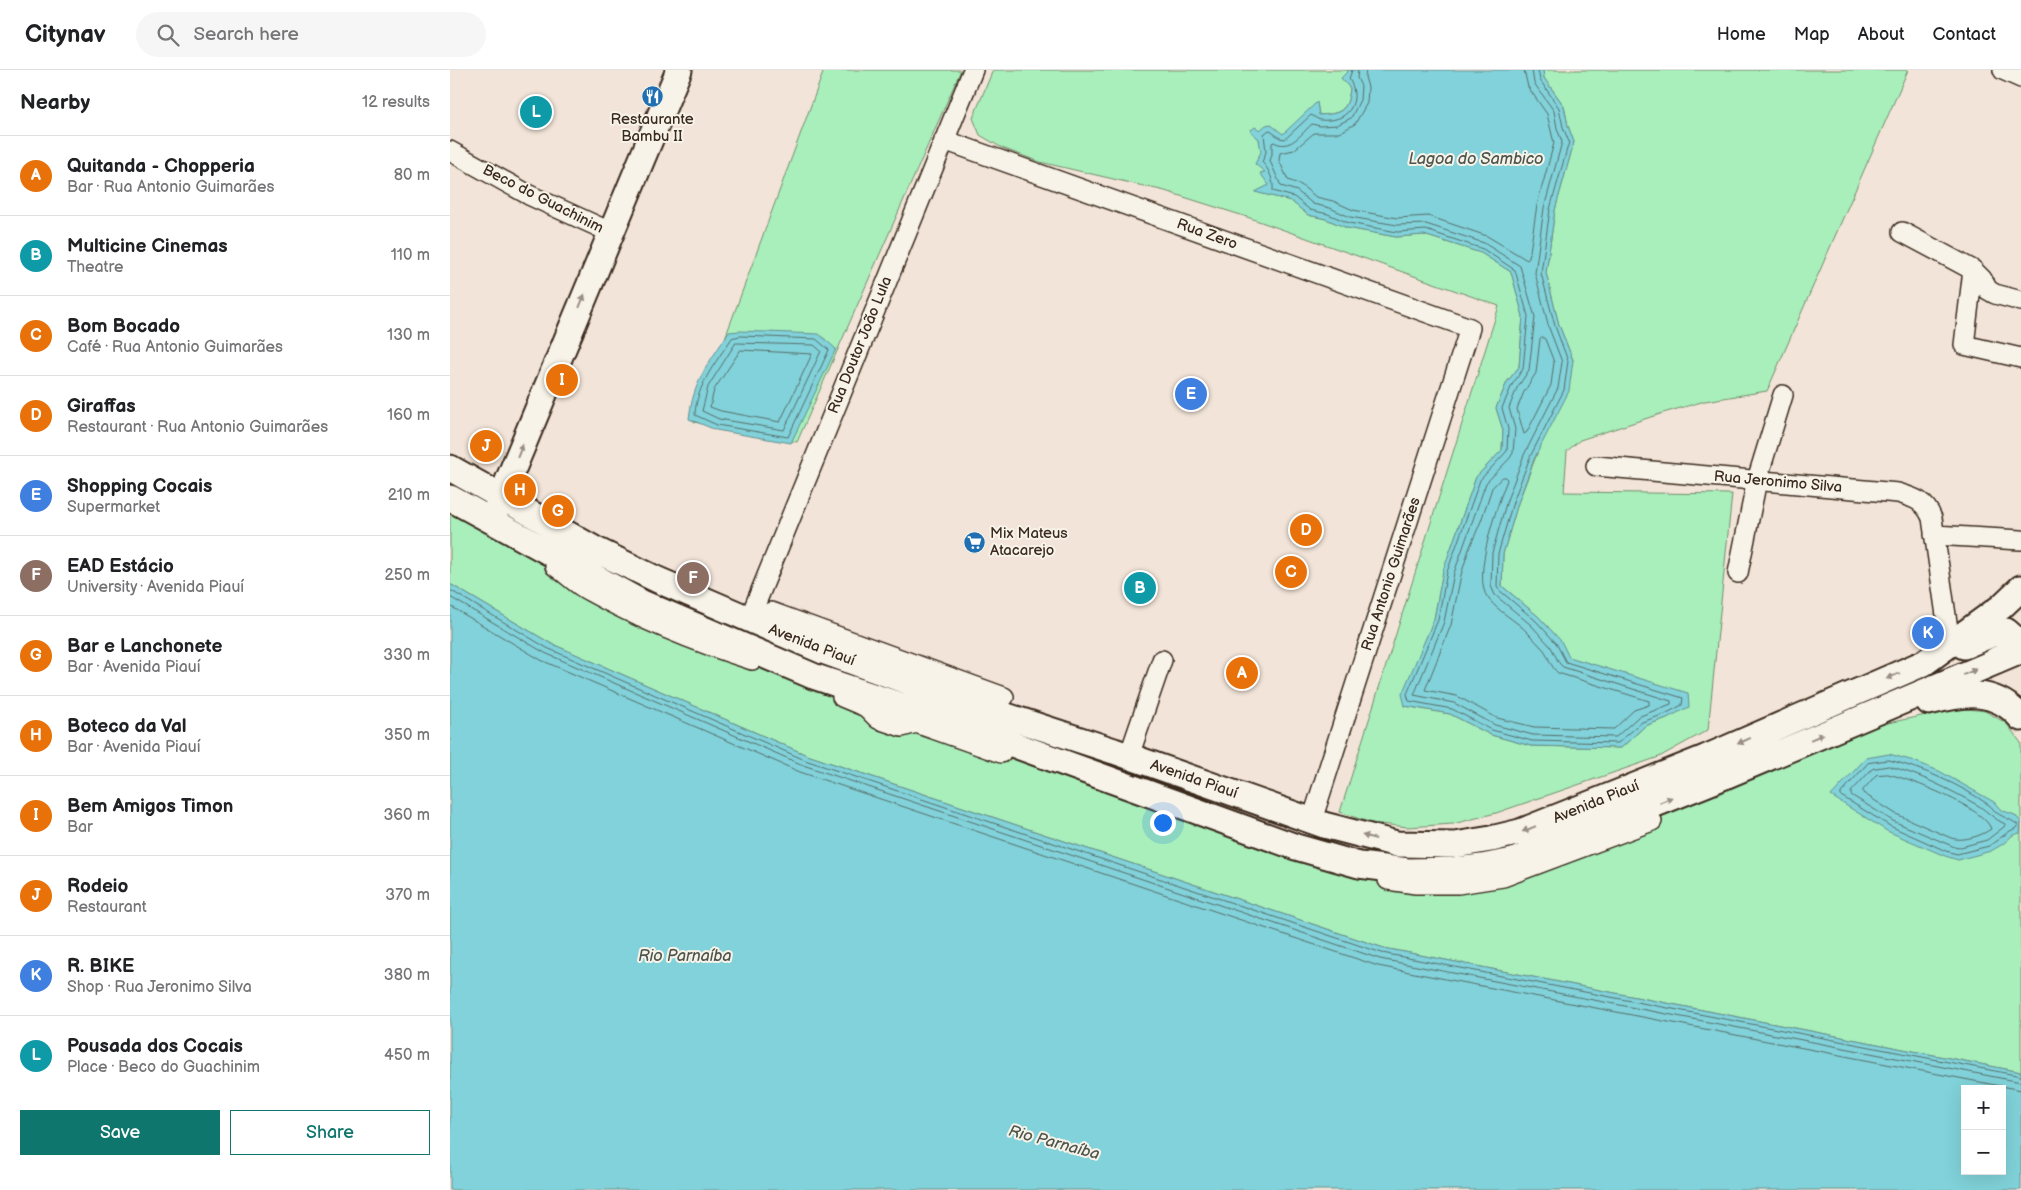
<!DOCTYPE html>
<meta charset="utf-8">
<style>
body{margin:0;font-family:"Balsamiq Sans",sans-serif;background:#f6f6f6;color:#202124}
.controls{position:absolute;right:15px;bottom:15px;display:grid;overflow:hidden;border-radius:0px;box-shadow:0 5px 20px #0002}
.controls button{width:45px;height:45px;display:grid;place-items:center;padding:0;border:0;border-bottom:1px solid #e0e0e0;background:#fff;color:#202124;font:25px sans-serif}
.you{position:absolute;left:712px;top:752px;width:18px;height:18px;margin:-12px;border:4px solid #fff;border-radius:50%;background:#1a73e8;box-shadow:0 0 0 8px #1a73e833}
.badge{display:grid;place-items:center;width:32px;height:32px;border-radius:50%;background:#0f766e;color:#fff;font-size:16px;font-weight:700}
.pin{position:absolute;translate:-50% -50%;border:2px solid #fff;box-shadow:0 1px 5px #0006}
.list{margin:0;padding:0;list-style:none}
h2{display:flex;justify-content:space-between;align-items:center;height:65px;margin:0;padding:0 20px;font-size:21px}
h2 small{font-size:16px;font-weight:400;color:#757577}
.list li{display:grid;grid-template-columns:32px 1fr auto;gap:15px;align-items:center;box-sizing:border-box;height:80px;padding:0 20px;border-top:1px solid #e0e0e0}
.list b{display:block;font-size:19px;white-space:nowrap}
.list p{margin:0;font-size:16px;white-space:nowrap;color:#757577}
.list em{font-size:16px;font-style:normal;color:#757577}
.actions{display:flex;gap:10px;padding:15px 20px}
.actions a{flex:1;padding:11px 0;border:1px solid #0f766e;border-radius:0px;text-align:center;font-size:18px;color:#0f766e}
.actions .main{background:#0f766e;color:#fff}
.icon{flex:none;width:28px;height:28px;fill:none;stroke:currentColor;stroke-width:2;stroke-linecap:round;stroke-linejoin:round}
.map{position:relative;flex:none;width:1571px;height:1120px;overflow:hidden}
header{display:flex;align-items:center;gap:30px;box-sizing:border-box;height:70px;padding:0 25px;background:#fff;border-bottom:1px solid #e0e0e0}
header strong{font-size:24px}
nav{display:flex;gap:28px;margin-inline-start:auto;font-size:18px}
.search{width:350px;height:45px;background:#f6f6f6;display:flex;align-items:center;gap:12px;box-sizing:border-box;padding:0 18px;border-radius:28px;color:#757577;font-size:19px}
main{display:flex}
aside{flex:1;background:#fff}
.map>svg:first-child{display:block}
.green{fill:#a8efbb;stroke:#728c6c}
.water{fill:#81d2da;stroke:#658f8f;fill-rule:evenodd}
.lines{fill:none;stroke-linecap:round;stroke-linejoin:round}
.shore{stroke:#576d69;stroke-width:1}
.minor-casing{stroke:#3b2a1e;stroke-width:22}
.major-casing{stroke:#3b2a1e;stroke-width:29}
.minor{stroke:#f7f3e8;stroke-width:19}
.major{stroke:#f7f3e8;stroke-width:25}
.oneway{fill:#998e83}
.labels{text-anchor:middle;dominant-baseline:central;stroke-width:4;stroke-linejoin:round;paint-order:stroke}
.poi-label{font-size:15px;fill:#3b2a1e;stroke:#f7f3e8}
.street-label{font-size:15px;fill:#3b2a1e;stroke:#f7f3e8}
.water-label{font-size:16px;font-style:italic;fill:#4c544d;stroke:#f7f3e8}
</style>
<header>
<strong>Citynav</strong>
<div class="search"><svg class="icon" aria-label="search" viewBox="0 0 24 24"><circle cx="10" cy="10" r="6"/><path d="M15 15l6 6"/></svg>Search here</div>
<nav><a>Home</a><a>Map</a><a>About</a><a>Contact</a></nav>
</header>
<main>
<aside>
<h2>Nearby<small>12 results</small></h2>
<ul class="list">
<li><span class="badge" style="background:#e8710a">A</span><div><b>Quitanda - Chopperia</b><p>Bar · Rua Antonio Guimarães</p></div><em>80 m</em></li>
<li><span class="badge" style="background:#0f9aa8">B</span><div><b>Multicine Cinemas</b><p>Theatre</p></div><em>110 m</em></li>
<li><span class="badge" style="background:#e8710a">C</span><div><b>Bom Bocado</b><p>Café · Rua Antonio Guimarães</p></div><em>130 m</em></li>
<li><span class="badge" style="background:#e8710a">D</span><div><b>Giraffas</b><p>Restaurant · Rua Antonio Guimarães</p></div><em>160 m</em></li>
<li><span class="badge" style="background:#3f7fe0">E</span><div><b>Shopping Cocais</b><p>Supermarket</p></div><em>210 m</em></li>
<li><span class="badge" style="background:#8d6e63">F</span><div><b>EAD Estácio</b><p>University · Avenida Piauí</p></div><em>250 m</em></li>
<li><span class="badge" style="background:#e8710a">G</span><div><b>Bar e Lanchonete</b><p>Bar · Avenida Piauí</p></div><em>330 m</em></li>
<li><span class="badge" style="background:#e8710a">H</span><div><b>Boteco da Val</b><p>Bar · Avenida Piauí</p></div><em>350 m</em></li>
<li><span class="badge" style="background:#e8710a">I</span><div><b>Bem Amigos Timon</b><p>Bar</p></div><em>360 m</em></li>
<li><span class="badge" style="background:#e8710a">J</span><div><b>Rodeio</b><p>Restaurant</p></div><em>370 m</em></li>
<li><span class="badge" style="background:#3f7fe0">K</span><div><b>R. BIKE</b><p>Shop · Rua Jeronimo Silva</p></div><em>380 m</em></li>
<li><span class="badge" style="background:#0f9aa8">L</span><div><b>Pousada dos Cocais</b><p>Place · Beco do Guachinim</p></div><em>450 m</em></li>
</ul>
<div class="actions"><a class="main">Save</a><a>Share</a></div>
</aside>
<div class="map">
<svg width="1571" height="1120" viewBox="0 0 1571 1120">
<rect width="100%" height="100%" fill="#f2e4d8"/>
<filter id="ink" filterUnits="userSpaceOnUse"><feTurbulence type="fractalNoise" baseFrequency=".02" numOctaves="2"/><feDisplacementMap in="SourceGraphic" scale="10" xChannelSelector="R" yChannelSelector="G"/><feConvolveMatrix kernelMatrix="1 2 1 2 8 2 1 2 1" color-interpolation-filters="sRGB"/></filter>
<g filter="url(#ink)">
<!-- green -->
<path class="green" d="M374,0H511L347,372L244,352Z
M543,0H899L891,8L900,18C898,41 890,44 869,45L867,33L833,65L810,60H800L809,69L820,115L806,122L841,131L858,145L876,149L897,158L946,167L974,165L1031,183L1061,202L1073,246L1069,297L1057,312L1046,338L1053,360L1052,380L1026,407L993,501L984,549L971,581L955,636L1000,644L1041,665L1081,676L1171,678L1195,656L1217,648L1238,624L1118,587C1104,556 1078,538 1052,516L1053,484L1068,433L1123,290L1109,255L1096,203L1105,140L1124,72L1118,56L1114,36L1094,8L1093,0H1458L1317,321L1255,331L1213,343L1130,370L1117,381L1114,422L1282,424L1258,660L1209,687L1046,743L1003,754L958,757L921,753L890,742L1049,236L797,147L715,121L590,92L552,78L530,65L523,48Z
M0,435L466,653L920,807L1202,751L1335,688L1433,654L1509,638L1535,641L1556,653L1571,673V1002L934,878L357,685L100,573L0,514Z"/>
<!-- water -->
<path class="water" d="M899,0H1093L1094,8L1114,36L1118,56L1124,72L1105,140L1096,203L1109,255L1123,290L1119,321L1084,389L1068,433L1053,484L1052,516L1089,547L1111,571L1119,587L1238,623L1239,637L1217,648L1195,656L1171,678L1081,676L1041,665L1000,644L955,636L952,624L984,549L993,501L1026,407L1052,380L1053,360L1046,338L1057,312L1069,297L1073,246L1061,202L1031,183L974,165L946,167L897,158L876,149L858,145L841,131L805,122L819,115L810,103L815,102L805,94L811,82L809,69L800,61L805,57L810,60L816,55L820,54L833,64L867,32L869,45C891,44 898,41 900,18L891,8Z
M290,261L369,264L386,279L341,373L266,360L239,349C243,311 259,293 279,262Z
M0,514L100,573L357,685L934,878L1571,1002V1120H0ZM1515,1019H1552V1101H1515Z
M1439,684L1464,691L1489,701L1544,732L1551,740L1565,745L1571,752L1570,763L1563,765L1553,774L1541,781L1508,790L1495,786L1437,761L1381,726L1416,688Z"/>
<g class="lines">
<!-- shore -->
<path class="shore" d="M902,0L899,9C910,26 903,48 880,50C876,50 871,51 868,49C865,48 864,46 861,45L835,69L830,68L819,60L814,64L816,82L812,92C819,99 824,111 823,121L844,127L860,140L878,144L899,153L947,162L976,160L1033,179L1065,200L1078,246L1073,299L1062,315L1052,338L1058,359L1057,381L1030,410L997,502L988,550L957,624L959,631L1002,639L1042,660L1082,671L1168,673L1192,652L1215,644L1232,635L1233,628L1116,592L1106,573L1086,551L1049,520L1047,517L1048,484L1063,432L1080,387L1114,320L1118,291L1105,256L1091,203L1100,139L1119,72L1113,57L1109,38L1090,10L1088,0
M908,0L907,8L911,16L910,30L901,48L887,55L870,56L862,54C851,64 840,81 824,72L822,73V84L820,91L831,116L847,121L863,134L880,138L900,147L947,155L976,154L1034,173L1070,196L1085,247L1079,300L1067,318L1059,338L1065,359L1063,383L1060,388L1036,413L1004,503L994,552L964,625L1004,633L1045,655L1083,665L1166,667L1188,647L1221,634V631L1113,597L1109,593L1101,577L1081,555L1045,525L1041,516L1042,483L1057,430L1074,385L1108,318L1112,292L1099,258L1085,203L1094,138L1112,72L1107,58L1104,41L1084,13L1082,0
M916,0L915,7L918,17L917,33L905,54L889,63H864L844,80L830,83L829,90L838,110L851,115L866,127L883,131L903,140L947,148L978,146L1037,166L1077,190L1079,188L1087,135L1104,73L1097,44L1078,17L1074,0
M291,266L366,269L379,280L338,367L267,355L245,345C246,316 266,292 282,268Z
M1092,267L1095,269L1104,292L1101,315L1077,362L1074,364L1067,339L1074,322L1086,303L1090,269Z
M286,273L364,275L371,281L334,360L269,349L252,341L258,317Z
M291,280L362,284L330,352L271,341L260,337L264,320Z
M1053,407H1056L1057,410C1048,433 1021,508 1038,528C1048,542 1066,550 1078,563C1083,569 1089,574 1094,580C1099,587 1100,596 1108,603L1199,631V635L1184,640L1164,659L1084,657L1047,648L1007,626L975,620L1001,555L1011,505L1019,479L1031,451L1042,418Z
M0,520L97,578L355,690L932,883L1571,1006
M0,527L95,583L353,695L930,889L1571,1012
M0,536L91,590L350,702L928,896L1571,1020
M1439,690C1474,699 1509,714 1539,735C1542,737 1544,741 1547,743C1554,748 1561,749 1568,755V757L1560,761L1539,776L1507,784L1496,781L1440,756L1391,726V723L1418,693Z
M1439,696C1471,705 1499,719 1529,736C1538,742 1544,749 1555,754V756L1537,770L1507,778L1443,751L1401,725V722L1422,699Z
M1438,704C1460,709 1535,738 1541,759C1531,766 1513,772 1501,768L1446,744L1413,723V720L1426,705Z"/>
<defs>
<path id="minor" d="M1553,0L1571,8
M494,70L1020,258L862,750
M0,81L79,125L160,162
M1452,162L1523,200L1532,209L1538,220L1545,224L1571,231
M1523,200L1514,275L1571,288
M1146,396L1448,423C1465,428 1475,431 1482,448L1500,573
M1484,465L1571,470
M105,496C117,504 127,515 139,521C191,550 245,572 302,590
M1288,503L1307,410L1333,325
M321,542L554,627
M299,550L523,0
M392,627L416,637L428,649L452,657L466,653L551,683
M679,686L712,590
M938,810L966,814H1008L1053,807L1202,751"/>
<path id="major" d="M0,398L144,479L208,510L373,581L526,636L664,681L874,755L947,774L1005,775L1041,769L1070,762L1255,688L1474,593L1551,537L1571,518
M0,428L192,533L363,606L518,658L846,777L909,795L958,801L1006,800L1032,797L1063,791L1263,711L1571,581
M45,442L229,0
M1514,576L1542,564L1556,561L1564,568C1566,581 1556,585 1546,590
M1479,632C1514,623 1544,617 1571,648"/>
</defs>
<!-- minor casing -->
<use href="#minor" class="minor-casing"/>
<!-- major casing -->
<use href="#major" class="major-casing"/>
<!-- minor -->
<use href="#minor" class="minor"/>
<!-- major -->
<use href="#major" class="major"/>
</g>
<!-- one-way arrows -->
<defs><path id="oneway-solid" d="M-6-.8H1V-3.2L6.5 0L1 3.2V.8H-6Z" transform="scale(1.25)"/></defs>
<g class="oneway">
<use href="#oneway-solid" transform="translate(132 231) rotate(-68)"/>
<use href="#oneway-solid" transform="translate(70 381) rotate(-68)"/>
<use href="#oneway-solid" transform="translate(1520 602) rotate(-23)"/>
<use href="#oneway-solid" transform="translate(1443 606) rotate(157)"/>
<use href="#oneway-solid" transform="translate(1367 667) rotate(-23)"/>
<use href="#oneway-solid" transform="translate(1294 671) rotate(156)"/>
<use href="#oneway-solid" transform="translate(1216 730) rotate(-22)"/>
<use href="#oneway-solid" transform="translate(1079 759) rotate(158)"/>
<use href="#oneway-solid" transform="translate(919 767) rotate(-165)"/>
</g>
</g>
<!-- icons -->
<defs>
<symbol id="restaurant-disc" viewBox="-11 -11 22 22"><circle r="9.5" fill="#1f6fb2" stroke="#f7f3e8"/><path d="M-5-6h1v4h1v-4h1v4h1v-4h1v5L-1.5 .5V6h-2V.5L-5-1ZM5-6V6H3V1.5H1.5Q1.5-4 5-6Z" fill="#fff"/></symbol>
<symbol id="supermarket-disc" viewBox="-11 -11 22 22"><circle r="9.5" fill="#1f6fb2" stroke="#f7f3e8"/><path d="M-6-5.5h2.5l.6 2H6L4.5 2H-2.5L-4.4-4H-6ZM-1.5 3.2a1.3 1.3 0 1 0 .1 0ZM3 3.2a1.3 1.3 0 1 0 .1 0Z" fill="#fff"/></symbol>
</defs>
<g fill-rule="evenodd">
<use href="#restaurant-disc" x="190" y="14" width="25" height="25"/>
<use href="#supermarket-disc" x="512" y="460" width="25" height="25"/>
</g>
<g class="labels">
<!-- poi labels -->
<g class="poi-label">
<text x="202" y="49">Restaurante<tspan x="202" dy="17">Bambu II</tspan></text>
<text x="540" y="463" text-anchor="start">Mix Mateus<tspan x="540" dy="17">Atacarejo</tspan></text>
</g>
<!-- street labels -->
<g class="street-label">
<text transform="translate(93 129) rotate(27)">Beco do Guachinim</text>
<text transform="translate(757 164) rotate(20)">Rua Zero</text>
<text transform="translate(410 275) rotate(-68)">Rua Doutor João Lula</text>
<text transform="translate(1328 412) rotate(5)">Rua Jeronimo Silva</text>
<text transform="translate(941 504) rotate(-72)">Rua Antonio Guimarães</text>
<text transform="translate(362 575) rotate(21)">Avenida Piauí</text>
<text transform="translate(744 709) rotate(19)">Avenida Piauí</text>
<text transform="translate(1146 732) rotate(-22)">Avenida Piauí</text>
</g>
<!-- water labels -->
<g class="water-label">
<text x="1026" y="89">Lagoa do Sambico</text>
<text x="235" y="886">Rio Parnaíba</text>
<text transform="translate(604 1073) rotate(15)">Rio Parnaíba</text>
</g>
</g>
</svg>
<div class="controls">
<button>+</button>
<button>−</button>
</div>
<div class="you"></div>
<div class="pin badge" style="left:792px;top:603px;background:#e8710a">A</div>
<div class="pin badge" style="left:690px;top:518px;background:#0f9aa8">B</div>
<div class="pin badge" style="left:841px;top:502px;background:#e8710a">C</div>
<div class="pin badge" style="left:856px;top:460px;background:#e8710a">D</div>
<div class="pin badge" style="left:741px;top:324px;background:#3f7fe0">E</div>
<div class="pin badge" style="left:243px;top:508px;background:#8d6e63">F</div>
<div class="pin badge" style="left:108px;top:441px;background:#e8710a">G</div>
<div class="pin badge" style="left:70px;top:420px;background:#e8710a">H</div>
<div class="pin badge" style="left:112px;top:310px;background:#e8710a">I</div>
<div class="pin badge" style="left:36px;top:376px;background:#e8710a">J</div>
<div class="pin badge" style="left:1478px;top:563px;background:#3f7fe0">K</div>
<div class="pin badge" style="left:86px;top:42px;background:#0f9aa8">L</div>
</div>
</main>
